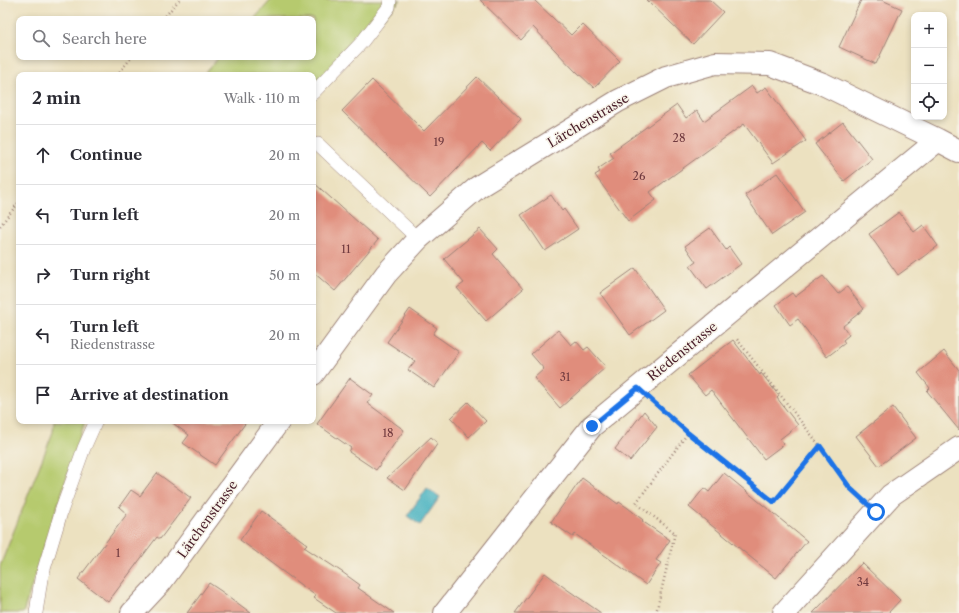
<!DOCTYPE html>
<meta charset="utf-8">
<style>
body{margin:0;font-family:"Libre Caslon Text",serif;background:#f7f7f7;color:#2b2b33}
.controls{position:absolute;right:12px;top:12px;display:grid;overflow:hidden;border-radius:8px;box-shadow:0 2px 6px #0003}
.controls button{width:36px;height:36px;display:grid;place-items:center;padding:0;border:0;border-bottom:1px solid #e1e1e2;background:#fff;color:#2b2b33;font:20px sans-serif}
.stop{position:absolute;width:12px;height:12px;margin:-9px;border:3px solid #1a73e8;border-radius:50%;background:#fff}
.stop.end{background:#1a73e8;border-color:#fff;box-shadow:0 1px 4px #0008}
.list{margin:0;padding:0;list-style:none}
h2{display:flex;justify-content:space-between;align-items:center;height:52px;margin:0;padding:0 16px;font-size:17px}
h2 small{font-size:13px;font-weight:400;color:#7c7c81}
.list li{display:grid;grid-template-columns:26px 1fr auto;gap:12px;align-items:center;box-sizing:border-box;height:60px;padding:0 16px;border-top:1px solid #e1e1e2}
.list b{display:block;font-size:15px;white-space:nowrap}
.list p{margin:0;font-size:13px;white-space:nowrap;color:#7c7c81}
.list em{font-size:13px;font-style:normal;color:#7c7c81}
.icon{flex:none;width:22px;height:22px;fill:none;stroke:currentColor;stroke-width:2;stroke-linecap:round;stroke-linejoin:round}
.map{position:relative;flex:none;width:959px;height:613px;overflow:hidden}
.search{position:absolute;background:#fff;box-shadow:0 2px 6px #0003;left:16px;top:16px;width:300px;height:44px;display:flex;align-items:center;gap:10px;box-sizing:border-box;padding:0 14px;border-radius:8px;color:#7c7c81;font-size:15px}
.panel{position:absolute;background:#fff;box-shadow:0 2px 6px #0003;left:16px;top:72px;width:300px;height:352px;border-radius:8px}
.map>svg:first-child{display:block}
.green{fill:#b6ca6e;stroke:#80744c}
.water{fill:#42b0bf;stroke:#466875}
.building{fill:#e08d7b}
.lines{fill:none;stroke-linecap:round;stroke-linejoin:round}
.lane-casing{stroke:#9b8076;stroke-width:14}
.street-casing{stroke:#9b8076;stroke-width:24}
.path{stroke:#9b8076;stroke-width:2.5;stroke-dasharray:1 3;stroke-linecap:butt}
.lane{stroke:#fff;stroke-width:13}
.street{stroke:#fff;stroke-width:22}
.route{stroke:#1a73e8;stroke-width:5}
.labels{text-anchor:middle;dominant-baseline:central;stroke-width:3;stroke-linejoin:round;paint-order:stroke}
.number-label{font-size:11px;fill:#703a3f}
.street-label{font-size:13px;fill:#4a1f2b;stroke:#f7f3e8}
</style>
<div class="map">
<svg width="959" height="613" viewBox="0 0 959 613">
<rect width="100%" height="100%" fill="#f7f3e8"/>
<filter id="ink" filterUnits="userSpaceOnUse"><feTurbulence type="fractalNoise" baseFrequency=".025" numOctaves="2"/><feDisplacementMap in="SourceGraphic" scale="8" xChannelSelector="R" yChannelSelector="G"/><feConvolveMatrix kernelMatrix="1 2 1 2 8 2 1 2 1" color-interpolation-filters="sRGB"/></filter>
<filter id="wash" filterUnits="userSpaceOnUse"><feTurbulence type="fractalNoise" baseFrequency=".012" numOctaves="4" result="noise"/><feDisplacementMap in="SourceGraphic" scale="16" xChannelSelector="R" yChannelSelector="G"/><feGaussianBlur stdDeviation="0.9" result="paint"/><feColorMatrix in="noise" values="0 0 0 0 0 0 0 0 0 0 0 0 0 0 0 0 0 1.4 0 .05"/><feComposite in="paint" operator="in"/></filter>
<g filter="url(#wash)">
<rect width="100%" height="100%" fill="#ece1c0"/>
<!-- green -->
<path class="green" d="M271,0H401L313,88V75H203L219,57H313V19H254Z
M54,421H85L23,613H0V566L53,432Z"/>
<!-- water -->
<path class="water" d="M427,488L440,497L420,525L407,516Z"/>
<g id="blocks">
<!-- building -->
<path class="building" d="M480,0H534L571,35L582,24L620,61L594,88L576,71V72L533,27L521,40Z
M647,0H710L723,12L693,44Z
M861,0H882L902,9L876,64L839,47Z
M477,77L521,119L490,151L482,143L430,197L342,111L372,80L424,131Z
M752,86L757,93L766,87L806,141L773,163L744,124L650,192L656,200L628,221L595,175L600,172L598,169L614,158L610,153L677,105L686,118L697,110L704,121Z
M843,122L872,159L844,181L815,144Z
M777,173L805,212L772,235L745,195Z
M313,182L378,240L335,291L313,272Z
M551,195L562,211L564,209L578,229L545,251L521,215Z
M899,212L914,232L923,225L938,246L898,275L869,234Z
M710,228L726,250L729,247L741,264L707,289L690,266L696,262L685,246Z
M480,229L498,249L493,254L523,289L486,321L457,288L464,283L444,259Z
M635,268L664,310L630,335L600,293Z
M823,276L838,294L847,287L864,309L843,326L849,335L843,340L845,343L827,357L798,319L790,325L776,305L792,293L795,297Z
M410,309L437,328L433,334L459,352L434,388L408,370L415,361L387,342Z
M558,330L571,345L576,341L584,350L588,347L606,367L560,408L534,378L544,369L531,354Z
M733,340L760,375L761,373L769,383L779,396L777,398L798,425L780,439L784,444L764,459L711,390L705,395L688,375Z
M944,351L959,370V430L927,391L930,388L918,373Z
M350,378L373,395L367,403L404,430L376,470L349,452L351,448L317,424Z
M468,402L486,421L469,437L451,418Z
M893,407L916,438L879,466L856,436Z
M644,411L657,427L630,461L615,449Z
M170,421H247L215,465L183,443L189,435Z
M431,437L438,443L405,490L387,478Z
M157,473L191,498L160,539L157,537L108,602L78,579L127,514L119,507L131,490L140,496Z
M724,473L807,541L776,578L689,507L704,488L709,492Z
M582,478L618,504L619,502L628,508L643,520L642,521L670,540L656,560L661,563L646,585L575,534L573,537L551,522Z
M261,511L307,544L304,547L342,572L360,585L358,588L394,613H336L314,598L316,596L240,540Z
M862,563L900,600L888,613H813Z
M545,573L565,588L601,613H515Z
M209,583L221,591L251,613H187Z"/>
</g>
</g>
<g filter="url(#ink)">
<use href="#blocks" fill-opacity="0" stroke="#9b8076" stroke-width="1"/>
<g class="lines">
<defs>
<path id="lane" d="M313,93L362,42L389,7L390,0
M318,144L418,239
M36,613L41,579L62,509L84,448L96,421"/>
<path id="street" d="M313,374L386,274L418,239L478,187L618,101L666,77L715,63L770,64L823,84L938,140
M132,613L161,582L279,421
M445,613L592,426L938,140L959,151
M784,613L891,495L959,448"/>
</defs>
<!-- lane casing -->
<use href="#lane" class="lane-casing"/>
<!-- street casing -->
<use href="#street" class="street-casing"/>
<!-- path -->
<path class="path" d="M163,19L179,0
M117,75L132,57
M0,226L19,202
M656,404L688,433L774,502L820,446L736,338
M820,446L850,488L859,496
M656,613L675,533L636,503L688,433"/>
<!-- lane -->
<use href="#lane" class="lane"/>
<!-- street -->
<use href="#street" class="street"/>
</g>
</g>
<g class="lines" filter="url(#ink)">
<!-- route -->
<path class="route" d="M592,426L638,388L688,433L774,502L820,446L850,488L876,512"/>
</g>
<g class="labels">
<!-- number labels -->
<g class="number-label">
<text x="679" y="138">28</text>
<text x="439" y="142">19</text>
<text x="639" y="176">26</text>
<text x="346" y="249">11</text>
<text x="565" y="377">31</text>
<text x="388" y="433">18</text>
<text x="118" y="553">1</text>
<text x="863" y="582">34</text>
</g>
<!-- street labels -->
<g class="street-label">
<text transform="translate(588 120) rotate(-31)">Lärchenstrasse</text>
<text transform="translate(682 351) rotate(-39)">Riedenstrasse</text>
<text transform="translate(207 519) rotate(-54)">Lärchenstrasse</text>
</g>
</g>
</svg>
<div class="controls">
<button>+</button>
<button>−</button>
<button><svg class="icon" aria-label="locate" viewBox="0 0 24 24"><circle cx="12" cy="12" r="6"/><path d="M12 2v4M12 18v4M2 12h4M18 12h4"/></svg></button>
</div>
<div class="stop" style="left:876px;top:512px"></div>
<div class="stop end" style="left:592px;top:426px"></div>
<div class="search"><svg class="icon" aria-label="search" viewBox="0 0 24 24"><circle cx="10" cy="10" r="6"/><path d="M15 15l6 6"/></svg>Search here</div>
<section class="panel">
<h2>2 min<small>Walk · 110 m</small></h2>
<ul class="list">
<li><svg class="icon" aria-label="ahead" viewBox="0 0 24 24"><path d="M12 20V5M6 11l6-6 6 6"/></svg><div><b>Continue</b></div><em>20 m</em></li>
<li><svg class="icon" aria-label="left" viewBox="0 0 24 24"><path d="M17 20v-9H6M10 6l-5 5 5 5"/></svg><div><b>Turn left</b></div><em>20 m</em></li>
<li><svg class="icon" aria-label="right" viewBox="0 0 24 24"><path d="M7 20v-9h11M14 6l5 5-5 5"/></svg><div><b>Turn right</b></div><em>50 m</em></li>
<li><svg class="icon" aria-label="left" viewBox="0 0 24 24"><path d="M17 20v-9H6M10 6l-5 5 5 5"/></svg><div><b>Turn left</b><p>Riedenstrasse</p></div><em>20 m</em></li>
<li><svg class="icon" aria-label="arrive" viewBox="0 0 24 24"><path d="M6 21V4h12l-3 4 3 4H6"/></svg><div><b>Arrive at destination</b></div></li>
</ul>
</section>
</div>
